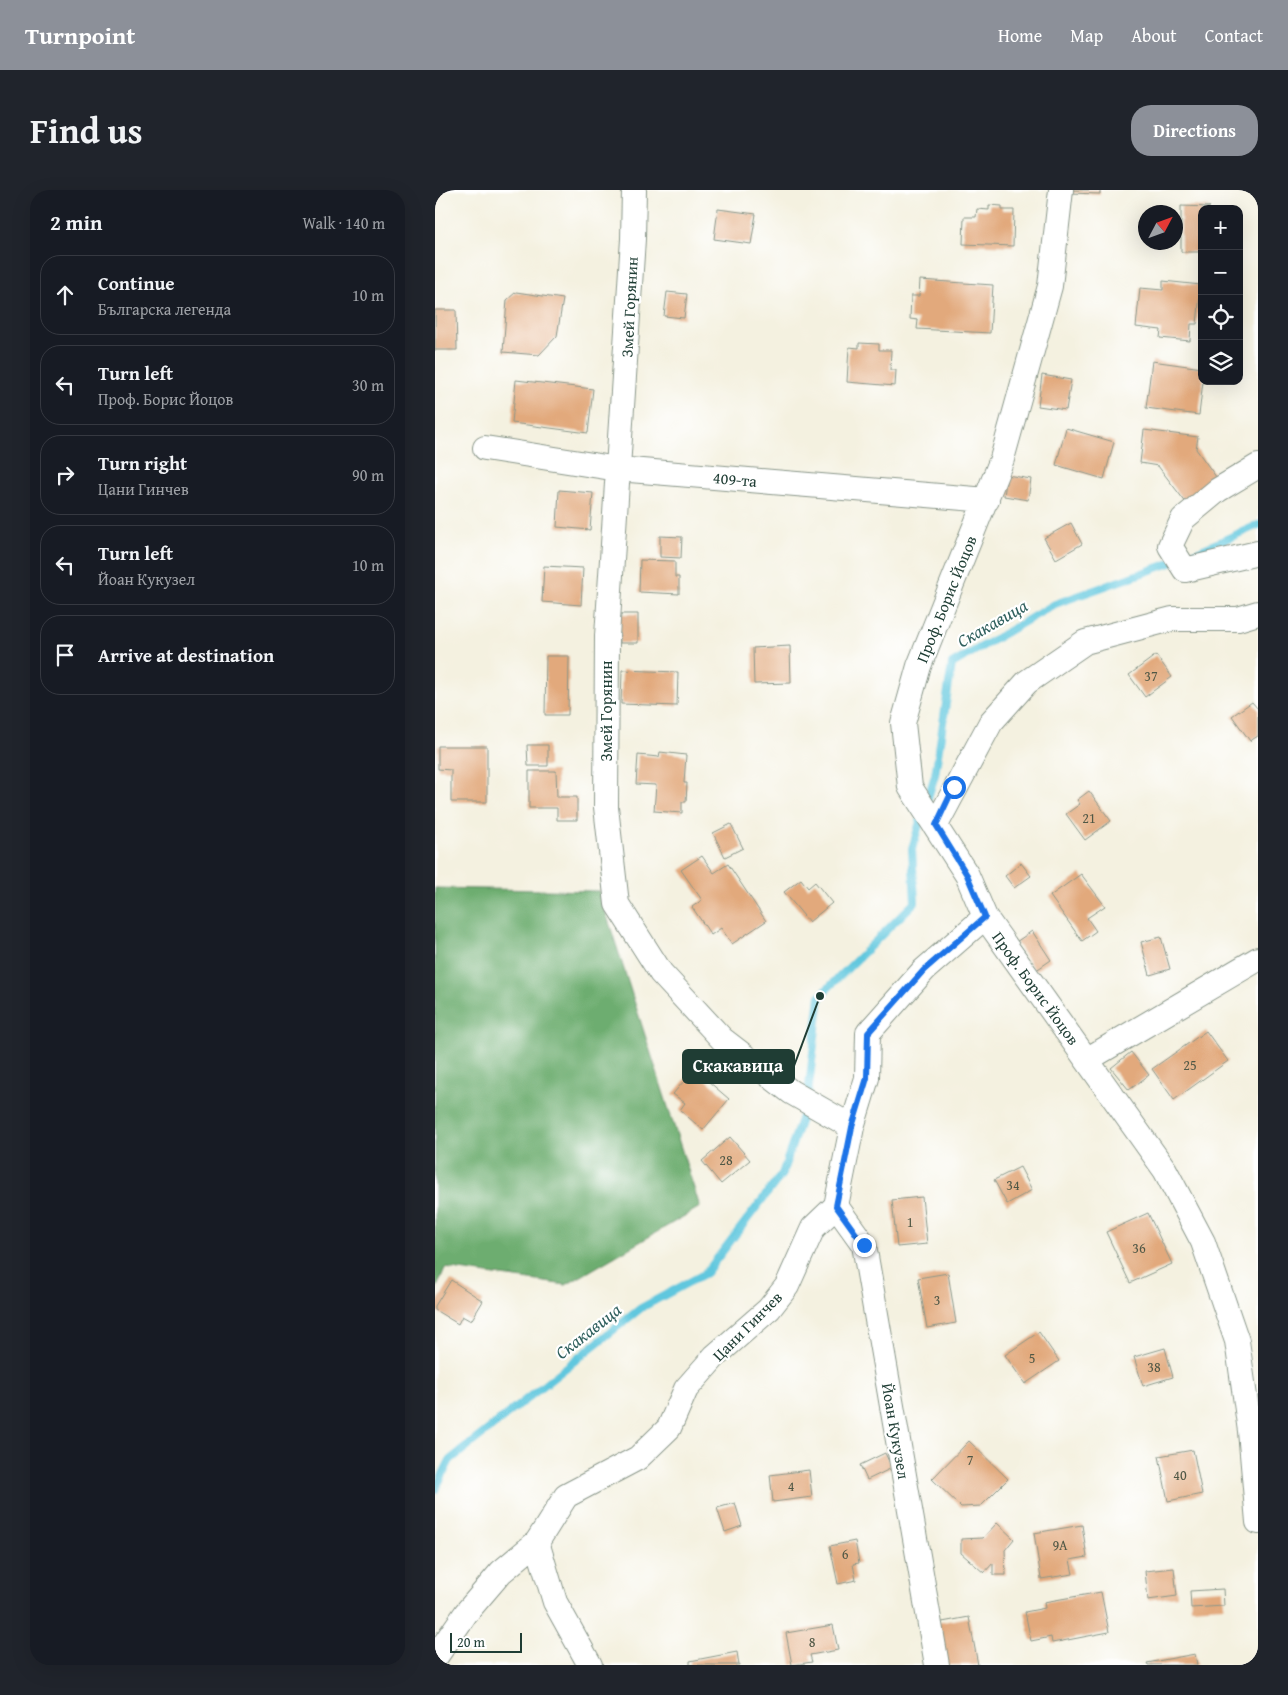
<!DOCTYPE html>
<meta charset="utf-8">
<style>
body{margin:0;font-family:"Gentium Book Plus",serif;background:#20242c;color:#f1f3f6}
.controls{position:absolute;right:15px;top:15px;display:grid;overflow:hidden;border-radius:10px;box-shadow:0 5px 20px #0002}
.controls button{width:45px;height:45px;display:grid;place-items:center;padding:0;border:0;border-bottom:1px solid #363941;background:#171b24;color:#f1f3f6;font:25px sans-serif}
.compass{position:absolute;left:703px;top:15px;width:45px;height:45px;border-radius:50%;background:#171b24;box-shadow:0 5px 20px #0002;rotate:49deg}
.scale{position:absolute;left:15px;bottom:12px;width:72px;box-sizing:border-box;padding-left:5px;border:2px solid #1f3d34;border-top:0;font-size:14px;line-height:18px;white-space:nowrap;color:#1f3d34;-webkit-text-stroke:4px #fff;paint-order:stroke}
.stop{position:absolute;width:15px;height:15px;margin:-11px;border:4px solid #1a73e8;border-radius:50%;background:#fff}
.stop.end{background:#1a73e8;border-color:#fff;box-shadow:0 1px 5px #0008}
.list{margin:0;padding:0;list-style:none}
h2{display:flex;justify-content:space-between;align-items:center;height:65px;margin:0;padding:0 20px;font-size:21px}
h2 small{font-size:16px;font-weight:400;color:#9ea1a6}
.list li{display:grid;grid-template-columns:32px 1fr auto;gap:15px;align-items:center;box-sizing:border-box;height:80px;margin:0 10px 10px;padding:0 10px;border:1px solid #363941;border-radius:20px}
.list b{display:block;font-size:19px;white-space:nowrap}
.list p{margin:0;font-size:16px;white-space:nowrap;color:#9ea1a6}
.list em{font-size:16px;font-style:normal;color:#9ea1a6}
.icon{flex:none;width:28px;height:28px;fill:none;stroke:currentColor;stroke-width:2;stroke-linecap:round;stroke-linejoin:round}
.map{position:relative;flex:none;width:823px;height:1475px;overflow:hidden;border-radius:20px}
header{display:flex;align-items:center;gap:30px;box-sizing:border-box;height:70px;padding:0 25px;background:#8c9099;color:#fff}
header strong{font-size:24px}
nav{display:flex;gap:28px;margin-inline-start:auto;font-size:18px}
.intro{display:flex;align-items:center;justify-content:space-between;box-sizing:border-box;height:120px;padding:0 30px}
h1{margin:0;font-size:35px}
.button{padding:12px 22px;border-radius:20px;background:#8c9099;color:#fff;font-size:18px;font-weight:700}
main{display:flex;gap:30px;padding:0 30px}
aside{flex:1;background:#171b24;border-radius:20px;box-shadow:0 5px 20px #0002}
.map>svg:first-child{display:block}
.forest{fill:#6dad70;stroke:#467552}
.lines{fill:none;stroke-linecap:round;stroke-linejoin:round}
.stream{stroke:#61c7de;stroke-width:8}
.building{fill:#e2a97c}
.street-casing{stroke:#8a978a;stroke-width:26}
.street{stroke:#fff;stroke-width:24}
.route{stroke:#1a73e8;stroke-width:6}
.labels{text-anchor:middle;dominant-baseline:central;stroke-width:4.5;stroke-linejoin:round;paint-order:stroke}
.number-label{font-size:14px;fill:#505846}
.street-label{font-size:16px;fill:#1f3d34;stroke:#fff}
.water-label{font-size:18px;font-style:italic;fill:#30605e;stroke:#fff}
.leader{fill:none;stroke:#1f3d34;stroke-width:2}
.callout-dot{fill:#1f3d34;stroke:#fff;stroke-width:2}
.callout{fill:#1f3d34;stroke:#1f3d34;stroke-width:2}
.callout-label{font-size:18px;text-anchor:middle;font-weight:bold;fill:#fff}
</style>
<header>
<strong>Turnpoint</strong>
<nav><a>Home</a><a>Map</a><a>About</a><a>Contact</a></nav>
</header>
<div class="intro"><h1>Find us</h1><a class="button">Directions</a></div>
<main>
<aside>
<h2>2 min<small>Walk · 140 m</small></h2>
<ul class="list">
<li><svg class="icon" aria-label="ahead" viewBox="0 0 24 24"><path d="M12 20V5M6 11l6-6 6 6"/></svg><div><b>Continue</b><p>Българска легенда</p></div><em>10 m</em></li>
<li><svg class="icon" aria-label="left" viewBox="0 0 24 24"><path d="M17 20v-9H6M10 6l-5 5 5 5"/></svg><div><b>Turn left</b><p>Проф. Борис Йоцов</p></div><em>30 m</em></li>
<li><svg class="icon" aria-label="right" viewBox="0 0 24 24"><path d="M7 20v-9h11M14 6l5 5-5 5"/></svg><div><b>Turn right</b><p>Цани Гинчев</p></div><em>90 m</em></li>
<li><svg class="icon" aria-label="left" viewBox="0 0 24 24"><path d="M17 20v-9H6M10 6l-5 5 5 5"/></svg><div><b>Turn left</b><p>Йоан Кукузел</p></div><em>10 m</em></li>
<li><svg class="icon" aria-label="arrive" viewBox="0 0 24 24"><path d="M6 21V4h12l-3 4 3 4H6"/></svg><div><b>Arrive at destination</b></div></li>
</ul>
</aside>
<div class="map">
<svg width="823" height="1475" viewBox="0 0 823 1475">
<rect width="100%" height="100%" fill="#fff"/>
<filter id="ink" filterUnits="userSpaceOnUse"><feTurbulence type="fractalNoise" baseFrequency=".02" numOctaves="2"/><feDisplacementMap in="SourceGraphic" scale="10" xChannelSelector="R" yChannelSelector="G"/><feConvolveMatrix kernelMatrix="1 2 1 2 8 2 1 2 1" color-interpolation-filters="sRGB"/></filter>
<filter id="wash" filterUnits="userSpaceOnUse"><feTurbulence type="fractalNoise" baseFrequency=".0096" numOctaves="4" result="noise"/><feDisplacementMap in="SourceGraphic" scale="20" xChannelSelector="R" yChannelSelector="G"/><feGaussianBlur stdDeviation="1.12" result="paint"/><feColorMatrix in="noise" values="0 0 0 0 0 0 0 0 0 0 0 0 0 0 0 0 0 1.4 0 .05"/><feComposite in="paint" operator="in"/></filter>
<g filter="url(#wash)">
<rect width="100%" height="100%" fill="#f4f1e0"/>
<!-- forest -->
<path class="forest" d="M0,698L164,701L265,1017L131,1095L10,1078L0,1102Z"/>
<g class="lines">
<!-- stream -->
<path class="stream" d="M491,614L500,585L517,474L620,414L744,370L823,335
M0,1300L15,1270L206,1118L271,1083L347,984L372,912L385,806L480,712L477,659L487,625"/>
</g>
<g id="blocks">
<!-- building -->
<path class="building" d="M634,0H665V4L634,3Z
M554,15L567,16V20H579L578,56L528,54L529,27H541L542,19L554,20Z
M746,16L775,17L767,19V62H746Z
M283,19L321,24L316,54L279,49Z
M485,90L558,95L555,143L482,139L483,130L475,129L476,106H484Z
M728,91L766,95L762,134H756L755,151L725,148L726,140L701,137L705,98L728,100Z
M81,102L128,109L122,146L104,165L68,162L72,110Z
M232,102L252,104L249,128L229,126Z
M0,120H21L22,160H0Z
M424,153L444,154V160H456L455,180H461L460,196L412,192L414,157L424,158Z
M717,171L767,178L768,191L764,225L711,218Z
M607,185L636,190L631,220L603,216Z
M81,190L158,199L153,243L77,233Z
M631,238L679,252L669,289L621,275Z
M709,240L763,247L761,259L784,291L752,314L723,276L705,273Z
M572,285L596,289L593,310L569,306Z
M124,300L158,303L155,340L122,337Z
M636,333L647,354L621,369L609,348Z
M225,346L247,347L246,368L225,367Z
M205,370L240,371V387H244V404L204,402Z
M109,376L148,378L146,415L107,412Z
M184,424H203V453H185Z
M355,456L356,493L319,494L318,458Z
M721,465L737,487L710,507L694,485Z
M111,466H134L133,525H110Z
M187,480L243,482L242,516L186,514Z
M817,512L823,519V546L815,551L797,526Z
M92,555H113V576H93Z
M3,556H52V612H16V580L3,579Z
M225,562L251,565L249,593H252L251,612H247V623L219,621L221,595L201,594L203,565L224,567Z
M94,581H121L122,607H142V630H122V618H94Z
M654,601L676,631L650,650L631,624L645,614L642,610Z
M296,634L308,658L290,667L278,643Z
M267,666L279,683L293,674L331,731L297,754L286,738L276,745L257,717L267,710L246,680Z
M586,673L596,686L579,698L570,686Z
M646,684L670,716L652,728L661,741L647,751L615,706Z
M366,689L373,698L380,692L397,713L374,732L349,702Z
M597,741L616,770L600,781L581,752Z
M726,747L735,779L715,785L706,752Z
M771,841L793,871L739,910L717,879Z
M696,862L714,885L694,900L676,878Z
M259,879L294,909L268,940L245,920L250,913L238,904Z
M295,947L315,970L286,994L267,971Z
M585,977L597,1000L572,1014L559,990Z
M487,1007L492,1054L462,1057L457,1010Z
M713,1023L737,1074L695,1093L671,1042Z
M513,1083L521,1133L492,1138L483,1088Z
M16,1090L48,1111L36,1131L27,1126L23,1134L0,1120V1116Z
M604,1142L624,1171L590,1194L570,1165Z
M730,1158L738,1187L708,1196L699,1167Z
M534,1251L573,1289L546,1316L526,1317L497,1289Z
M758,1260L767,1304L733,1311L724,1266Z
M450,1263L457,1278L432,1290L425,1275Z
M374,1280L377,1307L338,1312L335,1285Z
M300,1313L307,1336L290,1342L282,1318Z
M562,1333L579,1349L570,1360L571,1385H558V1373L549,1383L526,1363V1349L548,1348Z
M647,1335L652,1367L635,1370L638,1384L606,1389L599,1343Z
M420,1351L424,1373L418,1374L421,1390L403,1394L395,1356Z
M739,1378L742,1406L713,1410L710,1381Z
M788,1399L789,1416L756,1418L755,1401Z
M666,1402L674,1442L617,1453L616,1447L596,1451L590,1422L610,1418L609,1412Z
M534,1427L543,1475H510L502,1433Z
M398,1435L403,1460L375,1465L377,1472L357,1475L351,1443Z
M302,1462L304,1475H255V1471Z
M760,1464L762,1475H713L712,1473Z"/>
</g>
</g>
<g filter="url(#ink)">
<use href="#blocks" fill-opacity="0" stroke="#8a978a" stroke-width="1"/>
<g class="lines">
<defs>
<path id="street" d="M199,0L198,49L172,446L171,617L182,714L226,783L287,849L356,902L417,937
M626,0L615,96L567,269L484,476L468,533L475,597L532,685L550,727L730,980L768,1052L802,1151L815,1241L823,1332
M50,258L183,279L552,310
M823,276L783,300L748,329L735,356L750,380L823,363
M501,635L556,532L592,492L650,452L737,429H803L823,423
M653,869L823,769
M401,1016L429,1055L502,1475
M102,1352L120,1412L155,1475
M0,1468L31,1423L66,1382L102,1352L131,1306L203,1268L234,1238L251,1199L280,1166L334,1119L352,1096L378,1038L401,1016L417,937L432,888L433,843L489,780L550,727"/>
</defs>
<!-- street casing -->
<use href="#street" class="street-casing"/>
<!-- street -->
<use href="#street" class="street"/>
</g>
</g>
<g class="lines" filter="url(#ink)">
<!-- route -->
<path class="route" d="M429,1055L401,1016L417,937L432,888L433,843L489,780L550,727L532,685L501,635L519,597"/>
</g>
<g class="labels">
<!-- number labels -->
<g class="number-label">
<text x="716" y="486">37</text>
<text x="654" y="628">21</text>
<text x="755" y="875">25</text>
<text x="291" y="970">28</text>
<text x="578" y="995">34</text>
<text x="475" y="1032">1</text>
<text x="704" y="1058">36</text>
<text x="502" y="1110">3</text>
<text x="597" y="1168">5</text>
<text x="719" y="1177">38</text>
<text x="535" y="1270">7</text>
<text x="745" y="1285">40</text>
<text x="356" y="1296">4</text>
<text x="625" y="1355">9А</text>
<text x="410" y="1364">6</text>
<text x="377" y="1452">8</text>
</g>
<!-- street labels -->
<g class="street-label">
<text transform="translate(194 117) rotate(-87)">Змей Горянин</text>
<text transform="translate(300 289) rotate(5)">409-та</text>
<text transform="translate(511 409) rotate(-68)">Проф. Борис Йоцов</text>
<text transform="translate(171 521) rotate(-90)">Змей Горянин</text>
<text transform="translate(601 798) rotate(54)">Проф. Борис Йоцов</text>
<text transform="translate(312 1136) rotate(-45)">Цани Гинчев</text>
<text transform="translate(461 1241) rotate(80)">Йоан Кукузел</text>
</g>
<!-- water labels -->
<g class="water-label">
<text transform="translate(557 433) rotate(-30)">Скакавица</text>
<text transform="translate(153 1141) rotate(-38)">Скакавица</text>
</g>
</g>
<!-- callouts -->
<path class="leader" d="M385 806L359 876"/>
<circle class="callout-dot" cx="385" cy="806" r="5"/>
<rect class="callout" x="248" y="860" width="111" height="33" rx="5"/>
<g class="callout-label">
<text x="303" y="882">Скакавица</text>
</g>
</svg>
<div class="controls">
<button>+</button>
<button>−</button>
<button><svg class="icon" aria-label="locate" viewBox="0 0 24 24"><circle cx="12" cy="12" r="6"/><path d="M12 2v4M12 18v4M2 12h4M18 12h4"/></svg></button>
<button><svg class="icon" aria-label="layers" viewBox="0 0 24 24"><path d="M12 4l9 5-9 5-9-5zM3 14l9 5 9-5"/></svg></button>
</div>
<svg class="compass" viewBox="-18 -18 36 36"><path d="M0-13l5 13h-10z" fill="#e53935"/><path d="M0 13l5-13h-10z" fill="#9ea1a6"/></svg>
<div class="scale">20 m</div>
<div class="stop" style="left:519px;top:597px"></div>
<div class="stop end" style="left:429px;top:1055px"></div>
</div>
</main>
